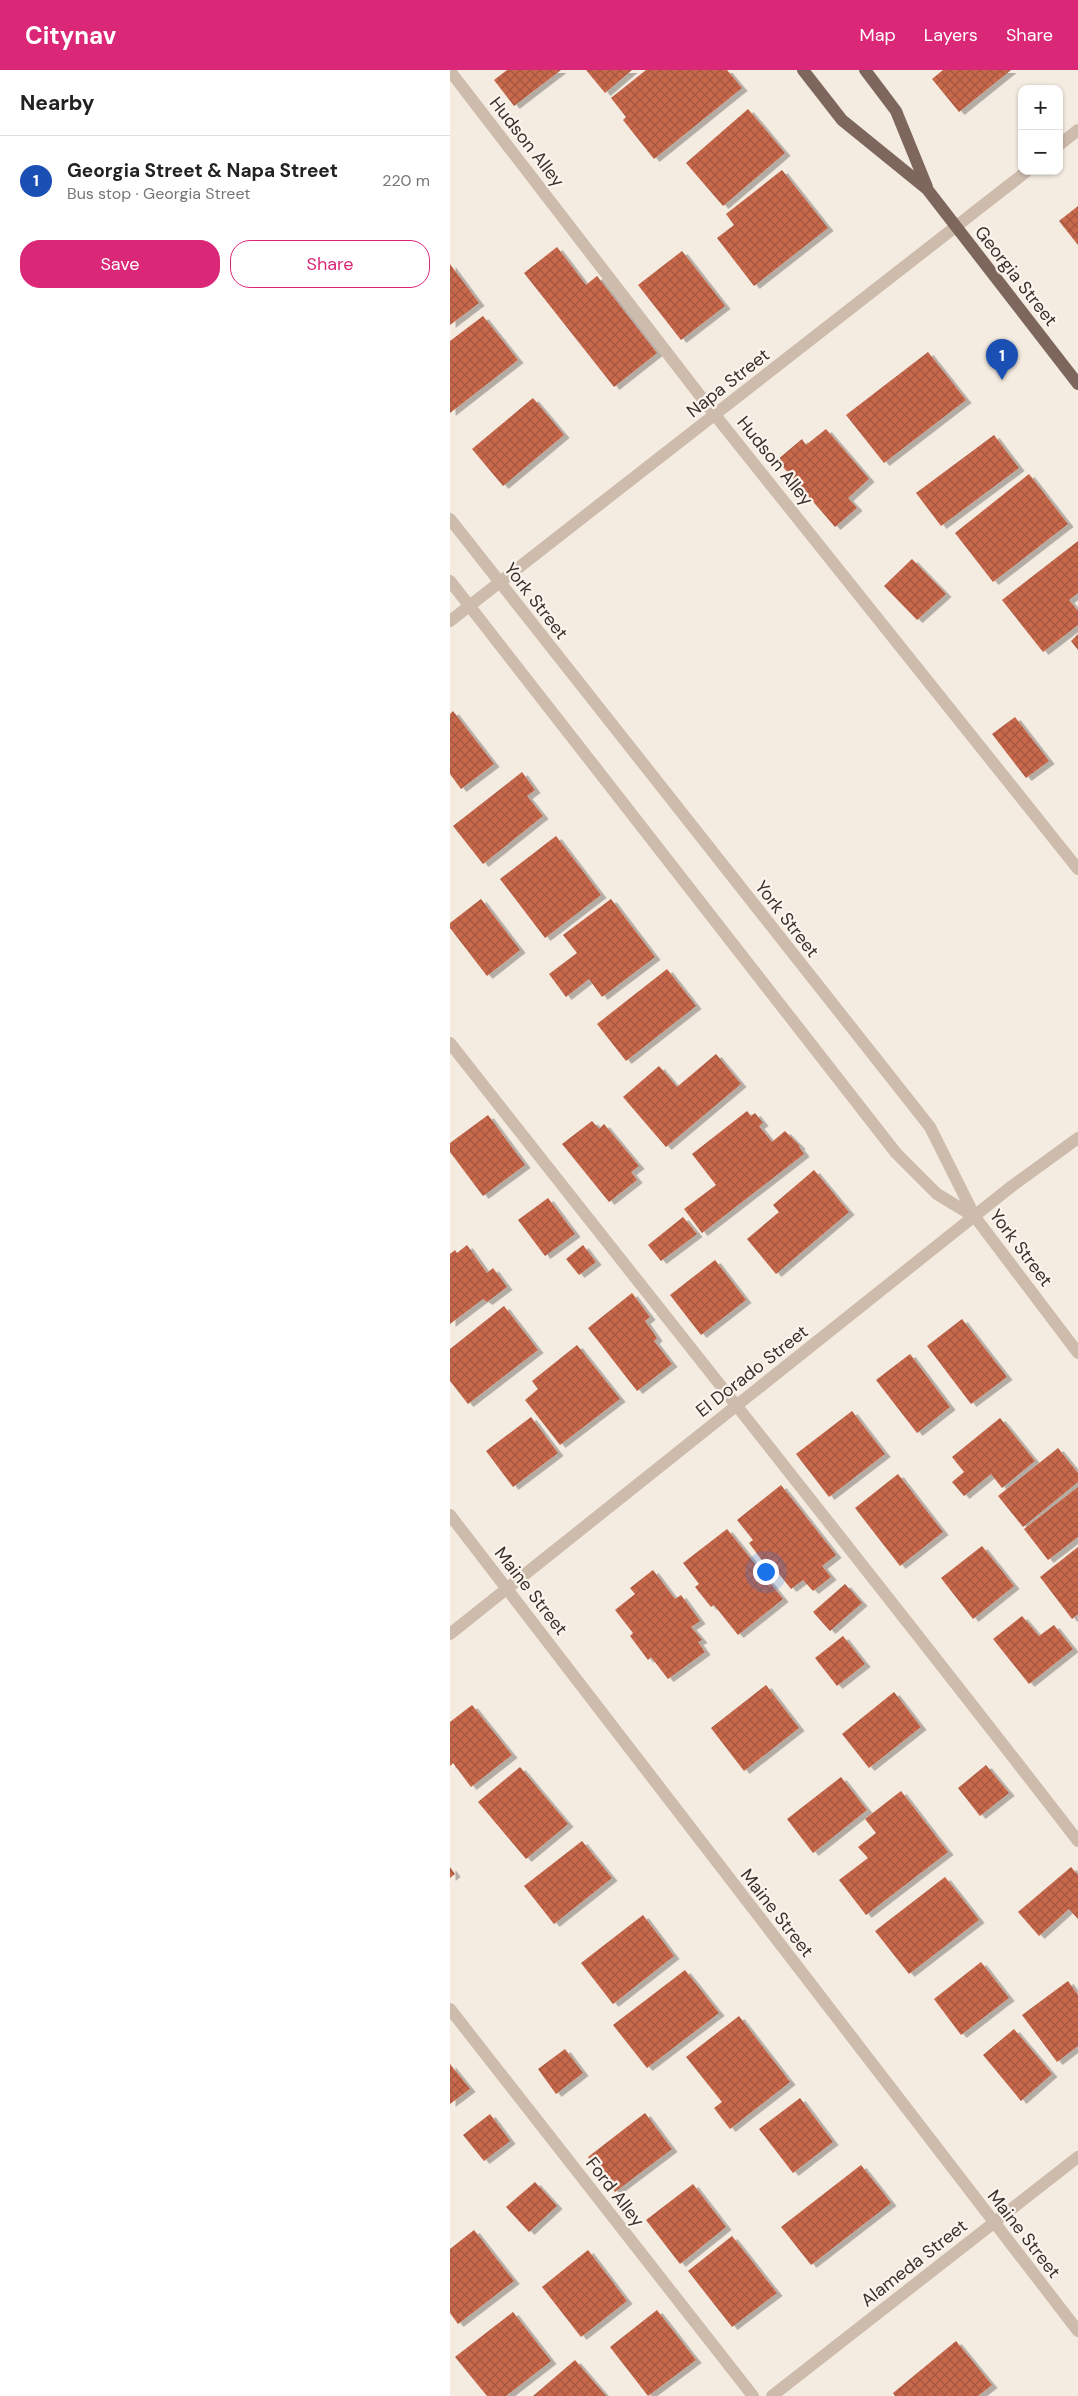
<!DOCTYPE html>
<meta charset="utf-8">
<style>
body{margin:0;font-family:"DM Sans",sans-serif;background:#f2f2f2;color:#222}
.controls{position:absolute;right:15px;top:15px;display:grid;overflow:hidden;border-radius:10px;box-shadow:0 1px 4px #0004}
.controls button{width:45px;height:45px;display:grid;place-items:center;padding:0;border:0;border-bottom:1px solid #e0e0e0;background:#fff;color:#222;font:25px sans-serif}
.you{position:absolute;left:315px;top:1501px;width:18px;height:18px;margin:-12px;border:4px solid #fff;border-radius:50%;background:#1a73e8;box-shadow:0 0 0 8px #1a73e833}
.badge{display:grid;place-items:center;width:32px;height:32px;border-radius:50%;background:#db2777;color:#fff;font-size:16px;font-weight:700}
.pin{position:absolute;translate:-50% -41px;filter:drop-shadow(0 1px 2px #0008)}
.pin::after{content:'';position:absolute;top:26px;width:18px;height:15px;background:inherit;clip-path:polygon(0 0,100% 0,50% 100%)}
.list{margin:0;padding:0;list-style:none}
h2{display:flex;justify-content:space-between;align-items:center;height:65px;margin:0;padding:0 20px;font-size:21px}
h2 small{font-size:16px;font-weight:400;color:#767676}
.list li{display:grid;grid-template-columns:32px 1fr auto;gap:15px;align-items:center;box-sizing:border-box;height:90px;padding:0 20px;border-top:1px solid #e0e0e0}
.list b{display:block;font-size:19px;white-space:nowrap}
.list p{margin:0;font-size:16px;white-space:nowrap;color:#767676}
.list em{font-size:16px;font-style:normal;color:#767676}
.actions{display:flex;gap:10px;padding:15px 20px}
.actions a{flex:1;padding:11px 0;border:1px solid #db2777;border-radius:20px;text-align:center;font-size:18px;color:#db2777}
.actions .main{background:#db2777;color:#fff}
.map{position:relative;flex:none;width:628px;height:2326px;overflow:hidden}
header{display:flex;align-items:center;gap:30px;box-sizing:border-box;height:70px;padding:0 25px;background:#db2777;color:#fff}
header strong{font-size:24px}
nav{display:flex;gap:28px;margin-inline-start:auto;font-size:18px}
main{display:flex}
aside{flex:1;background:#fff}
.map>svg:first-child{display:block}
.building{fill:url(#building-cross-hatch);filter:url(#shadow)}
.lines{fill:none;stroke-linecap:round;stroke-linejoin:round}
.minor{stroke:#cdbbac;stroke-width:12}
.major{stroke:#7d675c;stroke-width:12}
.labels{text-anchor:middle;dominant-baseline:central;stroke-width:4.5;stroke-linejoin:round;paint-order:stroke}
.street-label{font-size:18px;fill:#3b302b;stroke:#fbf5ee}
</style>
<header>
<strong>Citynav</strong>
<nav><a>Map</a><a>Layers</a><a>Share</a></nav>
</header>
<main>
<aside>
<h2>Nearby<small></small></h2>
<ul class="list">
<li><span class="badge" style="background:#1a4fb4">1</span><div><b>Georgia Street &amp; Napa Street</b><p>Bus stop · Georgia Street</p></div><em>220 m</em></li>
</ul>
<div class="actions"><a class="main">Save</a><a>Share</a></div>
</aside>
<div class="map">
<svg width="628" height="2326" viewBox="0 0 628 2326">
<defs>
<pattern id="building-cross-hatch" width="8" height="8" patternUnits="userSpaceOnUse" patternTransform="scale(1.25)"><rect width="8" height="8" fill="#c8694b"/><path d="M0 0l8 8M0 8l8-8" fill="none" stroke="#a4573f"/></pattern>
<filter id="shadow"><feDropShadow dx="5.5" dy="3" stdDeviation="0" flood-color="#0004"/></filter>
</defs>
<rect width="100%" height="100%" fill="#f4ebe1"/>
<!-- building -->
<path class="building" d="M57,0H111L64,36L44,10Z
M136,0H182L155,23Z
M196,0H277L292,18L204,89L173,50L176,47L161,28Z
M493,0H561L509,42L482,9Z
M298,39L335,83L273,136L236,93Z
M332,100L378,158L304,216L267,168L284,155L276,144Z
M628,136V175L609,151Z
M107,177L136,215L147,206L207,283L164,317L74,203Z
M232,181L275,236L231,270L188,215Z
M0,194L29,233L0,255Z
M33,246L68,290L0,343V271Z
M478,282L516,330L434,393L396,345Z
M83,328L114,365L53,416L22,379Z
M376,359L419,409L398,428L407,438L385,457L327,390L352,369L356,375Z
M544,365L569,398L491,456L466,423Z
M579,404L618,454L543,512L505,463Z
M628,471V523L619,530L628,541V555L593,582L552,530Z
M462,489L496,524L467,550L434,516Z
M628,564V580L621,571Z
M3,641L44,694L11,719L0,704V644Z
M565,647L599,691L576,708L542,664Z
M72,702L85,720L77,726L93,746L33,794L3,756Z
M106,766L151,825L95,868L50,809Z
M31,829L70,880L37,906L0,858V853Z
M161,829L205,887L152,927L139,909L116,927L99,904L127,883L113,865Z
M217,899L246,936L176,991L147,954Z
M266,984L291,1014L216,1077L173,1027L209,996L227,1017Z
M297,1041L301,1046L305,1043L313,1053L309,1056L322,1072L335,1061L350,1076L349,1077L354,1084L252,1163L234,1139L266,1115L242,1084Z
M38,1045L75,1095L33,1126L0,1082V1073Z
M142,1051L149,1059L154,1054L189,1096L181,1102L187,1110L159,1132L112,1074Z
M364,1100L399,1142L326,1204L297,1169L329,1142L323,1135Z
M98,1128L125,1164L95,1186L68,1150Z
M233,1147L247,1164L211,1191L198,1175Z
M17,1175L37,1203L43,1198L57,1217L37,1232L33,1229L0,1254V1184L5,1180L7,1183Z
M133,1175L146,1192L129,1205L116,1189Z
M265,1190L296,1230L251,1265L220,1225Z
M182,1223L200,1247L195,1251L207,1268L204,1271L222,1294L187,1321L138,1258Z
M54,1236L88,1280L18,1334L0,1311V1279Z
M512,1249L557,1307L521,1334L477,1276Z
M127,1275L170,1329L110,1375L75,1330L88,1319L82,1311Z
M460,1284L500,1337L467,1363L426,1310Z
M402,1341L435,1384L379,1427L346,1384Z
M81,1347L108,1383L63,1417L36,1381Z
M550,1348L585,1391L552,1418L541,1404L514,1426L502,1412L514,1402L502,1387Z
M608,1378L628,1403V1412L573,1457L548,1426Z
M448,1404L493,1462L450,1496L405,1438Z
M331,1415L386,1485L372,1496L381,1507L363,1521L353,1510L341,1519L318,1490L314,1493L299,1473L303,1470L287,1450Z
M628,1417V1467L598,1490L574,1459Z
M277,1459L333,1529L288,1565L264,1535L261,1537L245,1517L249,1514L233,1493Z
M532,1476L564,1516L523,1549L491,1508Z
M628,1477V1544L622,1549L590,1507Z
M203,1500L225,1529L231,1525L250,1551L241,1557L252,1570L248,1572L255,1582L218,1609L201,1587L198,1590L180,1566L183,1563L165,1540L185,1524L180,1518Z
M395,1514L412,1533L380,1561L363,1542Z
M572,1546L589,1566L604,1555L623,1579L579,1614L543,1569Z
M393,1566L415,1594L387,1616L365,1588Z
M316,1615L349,1658L294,1701L261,1658Z
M444,1622L471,1657L419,1698L392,1664Z
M22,1635L62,1685L21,1717L3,1693L0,1696V1652Z
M536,1695L559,1723L530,1746L508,1718Z
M70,1697L118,1754L76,1789L28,1732Z
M391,1707L417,1740L363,1783L337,1749Z
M451,1721L498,1782L416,1845L389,1810L418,1788L408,1777L426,1763L415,1749Z
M132,1771L162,1808L104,1854L74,1816Z
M0,1797L5,1804L0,1808Z
M621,1797L628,1805V1849L619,1839L589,1866L568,1842Z
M495,1807L529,1850L459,1904L425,1861Z
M193,1845L224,1886L163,1934L131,1893Z
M531,1892L559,1928L511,1965L484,1929Z
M235,1900L269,1943L197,1998L163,1955Z
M618,1911L628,1925V1976L607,1992L572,1945Z
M289,1946L340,2012L280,2059L264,2038L272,2032L236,1987Z
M564,1959L602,2004L571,2031L533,1985Z
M115,1979L133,2003L106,2024L88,1999Z
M0,1994L20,2019L0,2034Z
M350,2028L383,2072L343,2103L309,2059Z
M195,2043L222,2079L165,2122L138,2087Z
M40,2044L60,2071L34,2091L13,2065Z
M411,2095L441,2133L361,2195L331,2157Z
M85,2112L107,2136L79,2162L56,2137Z
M243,2114L276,2157L230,2194L196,2150Z
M24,2160L64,2211L8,2254L0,2243V2179Z
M282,2166L327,2223L282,2257L238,2201Z
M138,2180L177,2231L131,2267L92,2217Z
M207,2240L246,2290L198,2326L160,2277Z
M63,2242L101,2291L56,2326H37L5,2287Z
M506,2271L542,2315L528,2326H445L443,2323Z
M125,2290L156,2326H83Z"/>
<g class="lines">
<!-- minor -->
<path class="minor" d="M0,1L265,345L628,799
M609,75L628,60
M0,449L480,1057L525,1147L628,1283
M0,511L446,1083L487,1124L525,1147
M0,551L577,101
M0,973C209,1239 421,1503 628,1771
M0,1445L628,2261
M0,1564L562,1116L628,1068
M0,1939L303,2326
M322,2326L628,2087"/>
<!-- major -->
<path class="major" d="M353,0L392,50L477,119L628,314
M415,0L446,41L477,117"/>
</g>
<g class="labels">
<!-- street labels -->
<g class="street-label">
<text transform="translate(77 72) rotate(52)">Hudson Alley</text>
<text transform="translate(566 206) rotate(52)">Georgia Street</text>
<text transform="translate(278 313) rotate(-38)">Napa Street</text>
<text transform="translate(325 391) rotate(51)">Hudson Alley</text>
<text transform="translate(86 531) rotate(52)">York Street</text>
<text transform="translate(337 849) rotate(52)">York Street</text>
<text transform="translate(571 1178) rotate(53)">York Street</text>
<text transform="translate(302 1301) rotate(-38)">El Dorado Street</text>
<text transform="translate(81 1521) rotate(52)">Maine Street</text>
<text transform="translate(327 1843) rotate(52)">Maine Street</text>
<text transform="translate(165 2122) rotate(52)">Ford Alley</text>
<text transform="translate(574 2164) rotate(52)">Maine Street</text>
<text transform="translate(464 2193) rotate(-38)">Alameda Street</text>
</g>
</g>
</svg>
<div class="controls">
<button>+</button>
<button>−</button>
</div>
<div class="you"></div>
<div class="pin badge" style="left:552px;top:310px;background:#1a4fb4">1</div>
</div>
</main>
